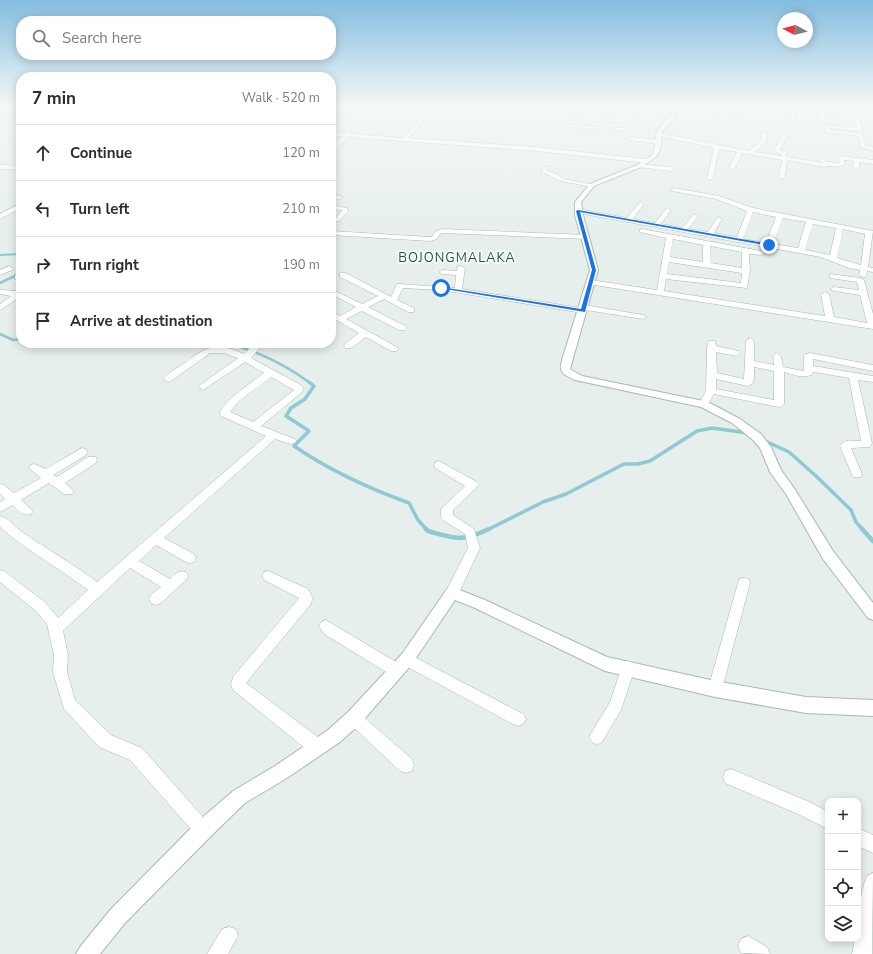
<!DOCTYPE html>
<meta charset="utf-8">
<style>
body{margin:0;font-family:"Nunito Sans",sans-serif;background:#f7f7f7;color:#2b2b33}
.controls{position:absolute;right:12px;bottom:12px;display:grid;overflow:hidden;border-radius:8px;box-shadow:0 2px 10px #0003}
.controls button{width:36px;height:36px;display:grid;place-items:center;padding:0;border:0;border-bottom:1px solid #e1e1e2;background:#fff;color:#2b2b33;font:20px sans-serif}
.compass{position:absolute;left:777px;top:12px;width:36px;height:36px;border-radius:50%;background:#fff;box-shadow:0 2px 10px #0003;rotate:277deg}
.stop{position:absolute;width:12px;height:12px;margin:-9px;border:3px solid #1a73e8;border-radius:50%;background:#fff}
.stop.end{background:#1a73e8;border-color:#fff;box-shadow:0 1px 4px #0008}
.list{margin:0;padding:0;list-style:none}
h2{display:flex;justify-content:space-between;align-items:center;height:52px;margin:0;padding:0 16px;font-size:17px}
h2 small{font-size:13px;font-weight:400;color:#7c7c81}
.list li{display:grid;grid-template-columns:26px 1fr auto;gap:12px;align-items:center;box-sizing:border-box;height:56px;padding:0 16px;border-top:1px solid #e1e1e2}
.list b{display:block;font-size:15px;white-space:nowrap}
.list em{font-size:13px;font-style:normal;color:#7c7c81}
.icon{flex:none;width:22px;height:22px;fill:none;stroke:currentColor;stroke-width:2;stroke-linecap:round;stroke-linejoin:round}
.map{position:relative;flex:none;width:873px;height:954px;overflow:hidden}
.search{position:absolute;background:#fff;box-shadow:0 2px 10px #0003;left:16px;top:16px;width:320px;height:44px;display:flex;align-items:center;gap:10px;box-sizing:border-box;padding:0 14px;border-radius:16px;color:#7c7c81;font-size:15px}
.panel{position:absolute;background:#fff;box-shadow:0 2px 10px #0003;left:16px;top:72px;width:320px;height:276px;border-radius:16px}
.map>svg:first-child{display:block}
.lines{fill:none;stroke-linecap:round;stroke-linejoin:round}
.stream-far3{stroke:#8ec9d4;stroke-width:2}
.stream-far2{stroke:#8ec9d4;stroke-width:2.5}
.stream-far1{stroke:#8ec9d4;stroke-width:3.5}
.stream{stroke:#8ec9d4;stroke-width:4.5}
.minor-casing{stroke:#a8b8b2;stroke-width:1}
.tertiary-casing{stroke:#a8b8b2;stroke-width:2}
.minor{fill:#fff;fill-rule:evenodd}
.tertiary{fill:#fff;fill-rule:evenodd}
.route{fill:#1a73e8}
.labels{text-anchor:middle;dominant-baseline:central;stroke-width:3.5;stroke-linejoin:round;paint-order:stroke}
.far-quarter-label{font-size:13px;letter-spacing:1px;fill:#1f5548;stroke:#f7fbf9}
</style>
<div class="map">
<svg width="873" height="954" viewBox="0 0 873 954">
<rect width="100%" height="100%" fill="#e6efeb"/>
<g class="lines">
<!-- stream-far3 -->
<path class="stream-far3" d="M0,255L21,254"/>
<!-- stream-far2 -->
<path class="stream-far2" d="M0,283L21,273
M0,334L13,340L21,339
M227,343C256,351 286,365 310,383"/>
<!-- stream-far1 -->
<path class="stream-far1" d="M309,382L314,386L305,399L291,408L286,416L309,431L294,446C330,471 368,488 409,503L418,520L427,530
M763,440L789,452L816,476L851,510L856,522L863,530
M487,530L543,502L566,494L624,464H638L650,461L697,431L712,428L748,433"/>
<!-- stream -->
<path class="stream" d="M426,529L428,531C456,539 462,542 489,529
M862,529L873,541"/>
<defs>
<path id="minor" d="M430,106H434L409,138L536,147L647,159L650,161L647,163L536,151L348,137L334,150H331V147L342,136H331V132L346,134L349,131L351,134L404,138Z
M625,106H629L628,110L632,113V116L671,121L669,122L623,118L620,122L591,121L589,120L590,116L561,112L563,111L591,114L595,116L594,119H618V117L627,116L628,114L623,110Z
M789,106H793L795,121L791,120Z
M822,106L852,108V106H856L865,145L873,147V151L860,147L859,136L826,132L824,129L827,125L857,128L855,121L827,117L829,116L855,118L853,111L824,108V119L838,122L836,123L820,121V108ZM829,128L858,131V133L829,130Z
M675,109L740,115L742,116L740,117L673,111Z
M569,125L603,127L605,128L603,129L567,127Z
M615,128H626L628,129L626,130H613Z
M765,132L768,134L765,143L755,152L781,156V154L774,151L782,135L785,133L788,135L780,150L786,152V156L788,157L823,163L818,160L821,158L828,162L839,163V158L842,156L873,160V164L859,162V167L856,169L853,167L854,161L844,160V165C838,169 830,164 824,167L787,160L785,177L782,179L779,177L782,160L742,153L735,168L732,170L729,168L737,152L719,149L713,178L710,180L707,178L714,148L656,135L659,133L749,151L761,141L762,134Z
M631,137L659,140L662,142L659,144L629,140L628,139Z
M639,164L671,167L674,169L671,171L637,167L636,166Z
M0,165L21,166V170L0,169Z
M544,167H548L547,171L557,174L564,179L595,185L592,187L560,181L541,171Z
M674,188L719,196L753,208L873,231L868,267L873,268V272L867,271L866,277H863L859,275L860,270L849,268L821,257L578,213L575,211L578,209L627,218L639,203L641,202L644,204L633,219L655,223L666,209L668,208L671,210L661,224L682,228L693,215L695,214L698,216L688,229L708,232L717,218L719,217L722,219L714,233L737,237L747,211L716,199L672,191V189ZM753,212L776,217L766,243L743,239ZM783,218L806,222L798,248L773,244ZM813,224L836,228L830,255L805,250ZM843,229L865,234L861,265L837,258Z
M331,194L343,197L340,199L331,198Z
M21,203V208L0,219V214Z
M331,205L347,208L348,212L339,221H331V217L336,218L342,210L331,209Z
M442,229L586,235L589,237L586,239L443,233L440,234L437,239L430,241L331,235V231L430,237H432L435,232Z
M642,229L761,251L765,253L761,255L749,254L750,271L747,288L666,279L664,291L825,316L821,294L825,292L829,294L834,317L867,323L860,295L834,291L830,289L834,287L859,290L857,282L830,278V274L860,278L864,280L873,314V329L588,284V280H591L657,290L666,238L640,232V230ZM673,239L703,245V262L670,257ZM710,246L742,252V268L711,263ZM669,262L742,273L741,283L667,274Z
M9,266L13,268L12,270L0,275V270Z
M458,266H461L465,268L462,289L581,308V305H584L643,315L647,317L643,319L586,310V313H583L441,290L403,288L397,300L414,308V312H408L384,299L368,307L405,326L406,328L405,330H399L362,311L346,319L397,347L398,349L397,351H391L366,337L351,348H345L344,346L345,344L359,333L331,317V312L340,316L356,307L331,294V289L362,304L378,296L340,277V273H346L391,297L397,284H400L455,288L456,275L443,274L439,272L443,270L457,271Z
M15,275H21V279H15Z
M0,290L17,291L21,290V296L0,310V304L11,296L0,294Z
M750,338L754,341V361L774,365L773,356L777,353L781,356L783,367L804,371V356L805,354L810,353L873,365V371L813,359V366L873,376V382L858,380L872,443L870,447L851,448L862,474L861,477H853L840,446C845,438 853,441 861,441L849,378L814,372C807,381 793,374 784,372V404L782,406L779,407L714,394L707,406H701L699,404L706,391L707,348L709,341H715L716,346L739,351L740,353L736,356L716,352L717,373L744,379L746,341ZM754,367L774,371V400L716,389V379L748,386C756,384 754,374 754,367Z
M255,343H264L251,358L299,384L304,388L301,393L261,426L295,439L296,441L295,443L291,444L275,439L164,538L194,554L196,558L194,562L190,563L186,562L156,545L139,561L170,579C175,574 179,570 186,572L188,576L186,580L161,603L156,605L151,603L149,599L151,595L161,587L130,568L63,631L68,655L67,672L75,700L111,735L142,748L209,824L212,830L209,836L203,839L197,836L130,760L99,747L64,709L53,672L54,655L47,624L36,611L0,582V570L4,571L46,603L58,618L88,590C59,568 27,551 0,527V516C9,518 15,527 22,532C47,549 73,564 97,582L266,436L221,416L220,414C221,402 254,381 264,373L245,362L203,390L198,387L200,385L238,358L223,353H210L171,381L168,382L163,379C168,373 177,368 183,364C208,346 215,341 244,354ZM271,377L294,390L253,422L230,412L239,401Z
M82,448L86,449L87,452L86,455L53,475L57,477L88,457H96L97,460L96,463L65,483L74,491L72,494H64L49,483L21,500L33,511L31,514C23,517 18,510 13,505L0,512V502L5,499L0,494V484L4,485L14,493L41,478L29,468L30,465L34,464L46,469Z
M439,461L477,482L479,485L453,510V515L474,529L480,548L457,597L452,598L447,597L445,593L468,548L465,534L443,520L441,517V509L465,486L435,468L434,465L435,462Z
M268,571L308,589L313,598L310,605L246,683L323,741L325,747L323,753L317,755L311,753L233,690L231,685L233,677L299,598L264,580L262,576L264,572Z
M744,578L749,579L750,583L722,689L720,694L715,696L710,694L708,689L738,583L739,579Z
M326,620L401,665L403,670L401,675L396,677L391,675L324,634L319,626L321,622Z
M407,653L523,714L526,719L523,724L518,726L513,724L402,664L400,659L402,654Z
M628,661L633,663L635,668L621,710L602,742L597,745L592,742L589,737L610,702L623,663Z
M354,711L359,713L412,759L414,765L412,771L406,773L400,771L349,723L346,718L349,713Z
M731,769L812,803L828,812V829L800,815L725,783L723,777L725,771Z
M858,828L873,835V853L858,846Z
M873,873L872,954H852L855,939H858C858,918 859,895 867,876Z
M229,927L236,929L238,936L228,954H207L222,929Z
M748,936L767,947L770,954L741,953L738,946L741,939Z"/>
<path id="tertiary" d="M673,106H677L676,116L663,130L660,150L656,157L641,167L594,186L581,202L583,215L598,270L570,369L582,376L708,402L740,419L761,434L771,447L781,470L794,488L833,551L873,603V620L868,618L823,559L786,494L770,472L760,448L753,440L732,423L701,407L575,380C564,374 558,374 562,360L590,270L575,215V202L590,184L637,165L652,155L654,150L657,130L671,116Z
M452,587L485,600L607,657L715,681L806,697L873,700V716L806,713L715,697L605,671L475,608L455,600L412,664L360,724L340,742L287,778L245,803L210,837L125,923L100,954H76L80,947L111,909L196,823L233,791L275,766L328,730L348,712L402,654L447,589Z"/>
</defs>
<!-- minor casing -->
<use href="#minor" class="minor-casing"/>
<!-- tertiary casing -->
<use href="#tertiary" class="tertiary-casing"/>
<!-- minor -->
<use href="#minor" class="minor"/>
<!-- tertiary -->
<use href="#tertiary" class="tertiary"/>
</g>
<!-- sky -->
<linearGradient id="sky" x2="0" y2="1"><stop stop-color="#84bce0"/><stop offset="0.44" stop-color="#f4f8f6"/><stop offset="1" stop-color="#f4f8f6" stop-opacity="0"/></linearGradient>
<rect width="873" height="239" fill="url(#sky)"/>
<!-- route -->
<path class="route" d="M578,210L769,244L771,245L769,246L580,212L596,270L585,312L439,288L441,287L581,309L592,270L576,211Z"/>
<g class="labels">
<!-- far-quarter labels -->
<g class="far-quarter-label">
<text x="457" y="258">BOJONGMALAKA</text>
</g>
</g>
</svg>
<div class="controls">
<button>+</button>
<button>−</button>
<button><svg class="icon" aria-label="locate" viewBox="0 0 24 24"><circle cx="12" cy="12" r="6"/><path d="M12 2v4M12 18v4M2 12h4M18 12h4"/></svg></button>
<button><svg class="icon" aria-label="layers" viewBox="0 0 24 24"><path d="M12 4l9 5-9 5-9-5zM3 14l9 5 9-5"/></svg></button>
</div>
<svg class="compass" viewBox="-18 -18 36 36"><path d="M0-13l5 13h-10z" fill="#e53935"/><path d="M0 13l5-13h-10z" fill="#7c7c81"/></svg>
<div class="stop" style="left:441px;top:288px"></div>
<div class="stop end" style="left:769px;top:245px"></div>
<div class="search"><svg class="icon" aria-label="search" viewBox="0 0 24 24"><circle cx="10" cy="10" r="6"/><path d="M15 15l6 6"/></svg>Search here</div>
<section class="panel">
<h2>7 min<small>Walk · 520 m</small></h2>
<ul class="list">
<li><svg class="icon" aria-label="ahead" viewBox="0 0 24 24"><path d="M12 20V5M6 11l6-6 6 6"/></svg><div><b>Continue</b></div><em>120 m</em></li>
<li><svg class="icon" aria-label="left" viewBox="0 0 24 24"><path d="M17 20v-9H6M10 6l-5 5 5 5"/></svg><div><b>Turn left</b></div><em>210 m</em></li>
<li><svg class="icon" aria-label="right" viewBox="0 0 24 24"><path d="M7 20v-9h11M14 6l5 5-5 5"/></svg><div><b>Turn right</b></div><em>190 m</em></li>
<li><svg class="icon" aria-label="arrive" viewBox="0 0 24 24"><path d="M6 21V4h12l-3 4 3 4H6"/></svg><div><b>Arrive at destination</b></div></li>
</ul>
</section>
</div>
